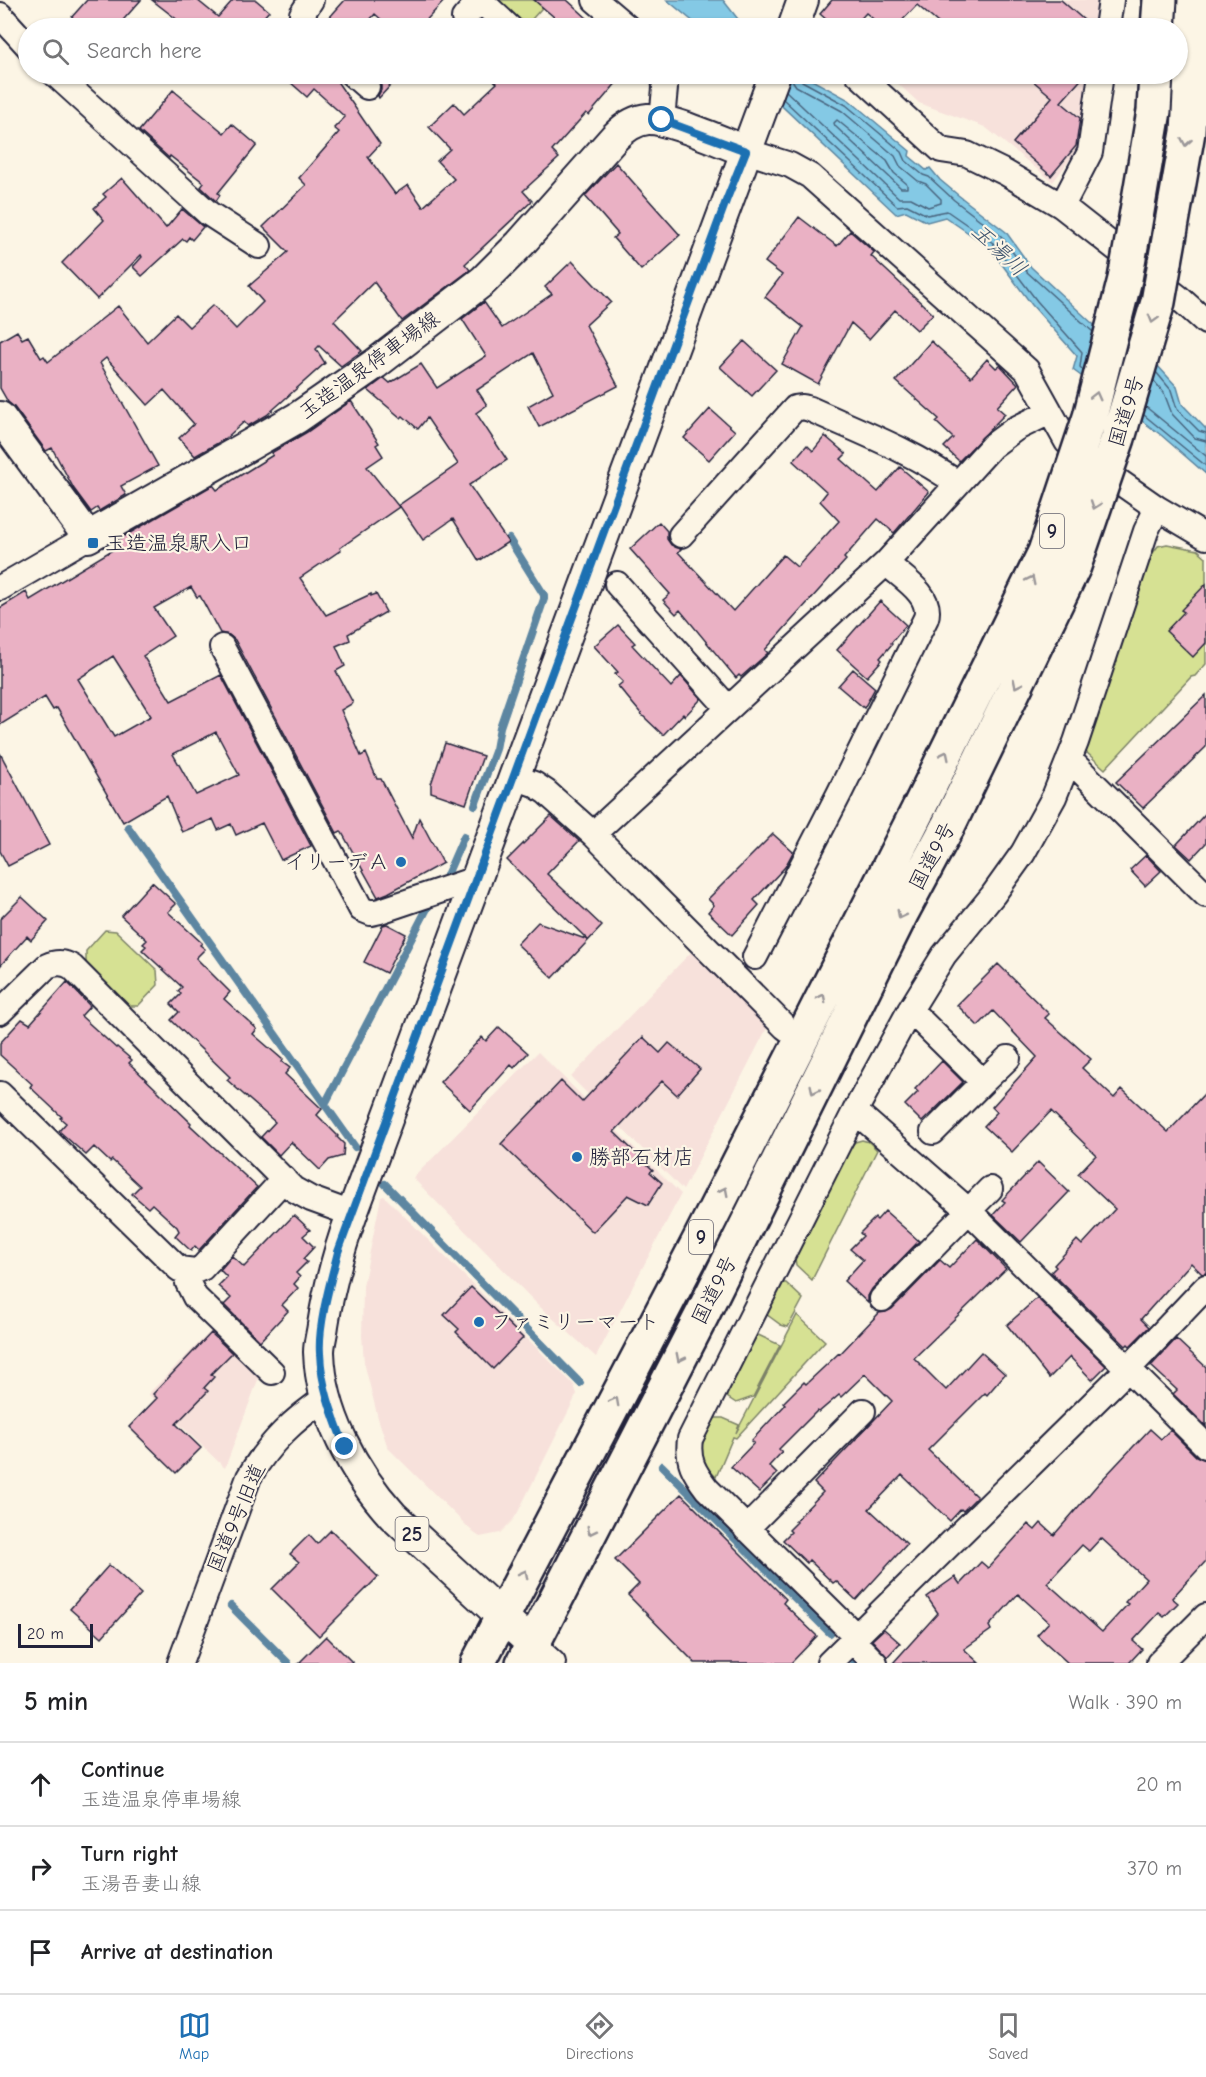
<!DOCTYPE html>
<meta charset="utf-8">
<style>
body{margin:0;font-family:"Comic Neue","Klee One",sans-serif;background:#f6f6f6;color:#202124}
.scale{position:absolute;left:18px;bottom:15px;width:75px;box-sizing:border-box;padding-left:6px;border:3px solid #22223b;border-top:0;font-size:16px;line-height:21px;white-space:nowrap;color:#22223b;-webkit-text-stroke:4px #fcf5e5;paint-order:stroke}
.stop{position:absolute;width:18px;height:18px;margin:-14px;border:4px solid #1f6fb2;border-radius:50%;background:#fff}
.stop.end{background:#1f6fb2;border-color:#fff;box-shadow:0 2px 6px #0008}
.list{margin:0;padding:0;list-style:none}
h2{display:flex;justify-content:space-between;align-items:center;height:78px;margin:0;padding:0 24px;font-size:26px}
h2 small{font-size:20px;font-weight:400;color:#757577}
.list li{display:grid;grid-template-columns:39px 1fr auto;gap:18px;align-items:center;box-sizing:border-box;height:84px;padding:0 24px;border-top:2px solid #e0e0e0}
.list b{display:block;font-size:22px;white-space:nowrap}
.list p{margin:0;font-size:20px;white-space:nowrap;color:#757577}
.list em{font-size:20px;font-style:normal;color:#757577}
.icon{flex:none;width:33px;height:33px;fill:none;stroke:currentColor;stroke-width:2;stroke-linecap:round;stroke-linejoin:round}
.map{position:relative;flex:none;width:1206px;height:1663px;overflow:hidden}
.search{position:absolute;background:#fff;box-shadow:0 2px 4px #0004;left:18px;right:18px;top:18px;height:66px;display:flex;align-items:center;gap:15px;box-sizing:border-box;padding:0 21px;border-radius:33px;color:#757577;font-size:22px}
.sheet{height:330px;background:#fff}
nav{display:flex;justify-content:space-around;align-items:center;box-sizing:border-box;height:84px;border-top:2px solid #e0e0e0;background:#fff;font-size:16px;color:#757577}
nav a{display:grid;justify-items:center;gap:3px}
nav .on{color:#1f6fb2}
.map>svg:first-child{display:block}
.built{fill:#f7e1db}
.green{fill:#d6e193;stroke:#7c8267;stroke-width:1.5}
.water{fill:#84c9e5;stroke:#5d86a1;stroke-width:1.5}
.lines{fill:none;stroke-linecap:round;stroke-linejoin:round}
.shore{stroke:#49657f;stroke-width:1.5}
.stream{stroke:#5d86a1;stroke-width:8}
.building{fill:#eab1c4;stroke:#22223b;stroke-width:1.5;fill-rule:evenodd}
.minor-casing{stroke:#22223b;stroke-width:28}
.major-casing{stroke:#22223b;stroke-width:34}
.highway-casing{stroke:#22223b;stroke-width:38}
.minor{stroke:#fcf5e5;stroke-width:24}
.major{stroke:#fcf5e5;stroke-width:30}
.highway{stroke:#fcf5e5;stroke-width:33}
.highway-bridge-casing{stroke:#22223b;stroke-width:38;stroke-linecap:butt}
.highway-bridge{stroke:#fcf5e5;stroke-width:33}
.oneway{stroke:#9a9698}
.route{stroke:#1f6fb2;stroke-width:8}
.poi-dot{fill:#1f6fb2;stroke:#fcf5e5;stroke-width:2}
.labels{text-anchor:middle;dominant-baseline:central;stroke-width:4.5;stroke-linejoin:round;paint-order:stroke}
.shield{fill:#fcf5e5;stroke:#63616e;stroke-width:1.5}
.shield-label{font-size:20px;font-weight:bold;fill:#22223b}
.street-label{font-size:21px;fill:#22223b;stroke:#fcf5e5}
.poi-label{font-size:21px;fill:#22223b;stroke:#fcf5e5;text-anchor:start}
.water-label{font-size:22px;font-style:italic;fill:#3f546e;stroke:#fcf5e5}
</style>
<div class="map">
<svg width="1206" height="1663" viewBox="0 0 1206 1663">
<rect width="100%" height="100%" fill="#fcf5e5"/>
<filter id="ink" filterUnits="userSpaceOnUse"><feTurbulence type="fractalNoise" baseFrequency=".0167" numOctaves="2"/><feDisplacementMap in="SourceGraphic" scale="12" xChannelSelector="R" yChannelSelector="G"/><feConvolveMatrix kernelMatrix="1 2 1 2 8 2 1 2 1" color-interpolation-filters="sRGB"/></filter>
<g filter="url(#ink)">
<!-- built -->
<path class="built" d="M1011,0H1104L1101,28H986Z
M898,74H1098L1093,129L1053,182L985,127L919,103L893,79Z
M696,947L767,1028L683,1190L571,1077Z
M538,1052L681,1194L596,1357L540,1307L413,1178Z
M384,1196L574,1385L577,1394L518,1512L513,1520L500,1533L480,1537L474,1533L388,1448L378,1418L364,1362L362,1336L363,1286L381,1197Z
M217,1325L262,1369L225,1468L148,1394Z"/>
<!-- green -->
<path class="green" d="M495,0H549L524,28H521Z
M1167,544L1198,550L1206,557V664L1195,676L1191,677L1105,769L1086,752L1148,560L1158,546Z
M105,930L116,931L157,970L158,985L138,1006H128L86,964V951Z
M862,1140L869,1142L877,1150L812,1280L796,1265L795,1258L850,1148L855,1142Z
M780,1283H786L803,1299L788,1327L781,1325L766,1314Z
M797,1315L825,1341L736,1438L733,1437L716,1477C692,1456 702,1443 713,1418H723L739,1425L736,1433Z
M756,1334L780,1345L753,1397L736,1403L727,1397L726,1390Z"/>
<!-- water -->
<path class="water" d="M667,0H723L745,28H701Z
M748,74H801L849,100L910,151L909,156L926,170L930,168L940,180L958,195L1006,232L1031,267L1105,335L1118,330L1157,365L1177,387L1182,404L1206,429V474L1161,435L1073,370L1077,356L1032,305L989,247L945,217L927,222L906,211L896,214Z"/>
<g class="lines">
<!-- shore -->
<path class="shore" d="M799,74L802,81L846,105L902,152L906,161L923,175L929,177L954,200L1001,236L1027,272L1093,332
M786,91L899,198H911L928,207L941,203V199L926,184L918,181L900,166L895,156L842,111L796,86L792,80V74
M783,99L897,206L907,205L927,215L947,211L993,243L1037,301L1082,352L1080,367L1083,370
M837,120L887,161L894,173L907,184V188H901L835,126L834,123Z
M1156,372L1171,390L1177,409L1199,431L1206,433
M1154,381L1164,393L1172,414L1195,438L1206,441
M1146,407L1206,456
M1144,415L1206,466"/>
<!-- stream -->
<path class="stream" d="M475,805L496,749L500,727L544,599V595L509,539
M128,827L355,1147
M447,875L464,836
M325,1104L430,903
M385,1184L580,1383
M662,1466L830,1633
M231,1606L288,1663
M852,1659L856,1663"/>
</g>
<!-- building -->
<path class="building" d="M87,0H141L116,28H62Z
M152,0H197L218,17L233,0H256L269,11L254,28H188Z
M345,0H445L419,28H391L375,14L363,28H320Z
M534,0H567L598,28H567Z
M832,0H1061L1093,28H944L917,5L895,28H884L866,13L852,28H836L820,14Z
M281,74H332L380,144L368,157L395,194L408,185L423,207L454,179L437,161L450,149L429,127L454,103L464,114L497,83L486,74H624L589,115L586,113L552,151L559,158L523,191L532,201L465,264L470,270L402,321L374,282L334,321L362,351L341,366L319,346L316,349L325,363L267,415L248,426L244,422L225,439L195,456L179,438L194,424L164,390L148,405L106,358L100,363L158,466L121,486L126,495L99,511L97,508L91,512L74,489L52,448L46,451L14,407L8,402L0,388V341L17,331L22,339L28,336L41,358L44,356L48,362L118,306L147,342L176,314L189,327L213,305L236,329L263,302L249,286L288,252L263,227L306,185L299,178L339,132L334,128L345,117L314,89L307,97Z
M373,74H401L379,98L378,96L381,90V83Z
M1025,74H1086L1061,102L1080,118L1076,146L1051,176L1013,143L1052,97Z
M173,90L224,133L232,124L257,145L218,193L220,195L216,201L201,187L204,183L170,156L169,158L139,131Z
M616,163L680,235L641,270L613,238L618,234L585,196Z
M122,178L166,228L182,209L203,227L192,240L189,237L186,241L183,239L142,276L133,267L142,257L141,255L97,299L62,263L104,220L94,208L106,197L103,194Z
M799,217L837,246L850,231L874,252L871,256L933,314L917,330L895,310L869,339L851,323L818,384L782,364L803,327L765,297L782,275L765,262Z
M572,261L611,302L586,325L618,386L539,427L528,406L553,392L533,353L477,390L487,405L476,413L507,460L469,485L508,542L479,561L453,519L423,540L399,505L458,464L427,418L418,429L403,416L401,418L368,390L384,378L390,383L421,364L437,388L486,356L462,319L484,302L502,328L552,294L545,287Z
M744,341L776,370L752,396L720,367Z
M931,341L971,377L987,359L996,368L1000,365L1018,384L997,407L1005,414L959,461L944,447L953,438L936,422L939,419L896,381Z
M351,401L379,443L376,445L383,456L367,467L399,507L340,548L341,550L300,578L326,615L371,594V596L376,594L386,612L348,634L350,640L336,646L345,666L336,671L353,703L341,710L361,756L366,753L377,779H381L412,838L419,818L443,863L388,893L378,897L341,831L337,833L235,640L229,635L220,633L200,596L197,597L191,587L154,608L173,636L143,656L171,701L221,675L311,846L281,860L262,823L236,835L231,824L218,830L213,819L182,832L167,796L123,822L57,708L53,710L45,697L0,725V608L26,592L30,600L119,546L116,541L213,485L217,490L273,455L271,453L307,432ZM113,656L151,716L114,737L78,679ZM216,732L239,775L196,795L173,754Z
M710,409L735,431L709,460L684,438Z
M825,436L846,454L841,459L878,492L900,467L929,492L894,533L878,519L844,558L846,560L765,650L768,653L741,677L739,675L736,678L680,610L676,614L663,600L670,594L630,549L659,522L667,531V539L671,545L681,549L678,552L733,611L783,555L797,567L839,521L820,501L827,492L793,461L807,445L813,451Z
M1206,584V643L1193,657L1166,631L1184,612L1181,610Z
M880,601L906,625L891,643L892,644L880,658L882,660L867,677L837,650Z
M618,625L635,643L632,645L671,687L681,676L701,699L685,716L683,714L663,735L643,716L618,686L623,682L615,674L618,672L594,646Z
M853,669L875,688L864,708L838,686Z
M1206,695V747L1143,808L1116,782Z
M445,743L483,756L466,804L431,792V784Z
M0,753L49,845L8,866L0,851Z
M1206,813V843L1191,859L1176,845Z
M551,816L579,841L547,874L602,926L553,978L517,944L538,922L588,940L507,860Z
M773,834L793,852L785,867L754,900L759,905L732,935L708,912L714,905L708,899Z
M1146,855L1161,871L1145,886L1130,870Z
M152,882L176,904L168,912L202,943L200,945L205,949L196,958L230,992L224,999L257,1029L253,1034L283,1060L282,1062L290,1068L285,1074L322,1109L317,1115L338,1136L337,1137L344,1144L343,1156L329,1160L320,1170L291,1142L279,1155L261,1137L275,1122L227,1080L230,1077L171,1020L179,1012L171,1004L181,994L178,991L182,987L142,950L146,946L143,944L147,940L121,916Z
M22,897L48,921L31,940L27,936L0,966V919Z
M387,924L406,934L386,973L364,962L383,925Z
M998,964L1049,1014L1045,1018L1091,1059L1082,1068L1114,1098L1122,1089L1168,1132L1206,1092V1273L1202,1274L1191,1263L1141,1319L1149,1327L1130,1346L1128,1344L1126,1346L1051,1272L1056,1267L1054,1265L1077,1240L1082,1245L1115,1209L1078,1174L1096,1155L1051,1111L1012,1152L984,1126L997,1112L992,1107L1037,1057L993,1011L978,1026L957,1005Z
M67,982L90,1006L81,1016L116,1048L117,1047L132,1060L129,1063L191,1123L190,1125L257,1187L199,1250L195,1246L191,1251L175,1236L179,1231L177,1227L152,1204L148,1208L132,1194L140,1186L112,1160L110,1162L94,1147L86,1155L59,1131L66,1123L60,1118L62,1117L30,1087L32,1084L0,1055V1043L22,1019L30,1024Z
M499,1027L528,1053L514,1068L511,1065L470,1110L440,1082L482,1037L486,1041Z
M643,1037L660,1053L669,1043L700,1069L677,1095L662,1081L614,1132L653,1170L650,1172L662,1183L648,1205L628,1195L593,1232L501,1144L561,1081L582,1102Z
M942,1061L963,1082L922,1122L905,1105L918,1092L915,1089Z
M1038,1162L1069,1192L1021,1242L993,1215L1005,1202L1002,1200Z
M885,1211L919,1241L872,1289L868,1296V1303L844,1281L863,1260L850,1249L863,1236L860,1233L875,1218L877,1220Z
M294,1215L310,1230L303,1236L314,1247L303,1259L307,1262L296,1273L300,1277L294,1284L298,1288L282,1305L288,1311L260,1341L224,1305L231,1298L218,1286L227,1277L220,1270L232,1256L244,1267Z
M977,1239L1006,1269L914,1358L946,1390L981,1352L1005,1374L987,1395L985,1393L928,1450L977,1497L963,1511L961,1509L950,1521L902,1475L869,1509L907,1544L856,1600L836,1581L833,1583L809,1560L807,1563L783,1540L791,1532L789,1530L797,1522L795,1521L823,1492L814,1483L892,1401L865,1374L841,1397L839,1395L819,1412L817,1411L779,1449L782,1452L769,1466L777,1474L759,1492L731,1467L754,1443L751,1441L785,1405L783,1403L804,1382L806,1384L839,1353L840,1354L879,1313L886,1312L892,1309L940,1260L949,1268Z
M471,1287L523,1338L493,1369L456,1332L459,1329L444,1315Z
M1037,1298L1106,1366L1092,1380L1070,1357L1049,1378L1007,1325Z
M211,1333L232,1353L211,1374L214,1377L204,1388L208,1391L176,1424L201,1448L176,1473L129,1427L157,1398L153,1394Z
M1176,1339L1206,1367V1426L1173,1394L1177,1390L1151,1366Z
M1150,1429L1161,1439L1170,1430L1196,1456L1206,1460V1561L1172,1598L1178,1603L1164,1617L1159,1613L1133,1641L1142,1649L1129,1663H1068L1037,1635L1049,1622L1018,1594L989,1626L991,1630L964,1649L979,1663H893L938,1613L927,1597L955,1577L960,1584L981,1562L988,1568L1028,1524L1035,1530L1041,1523L1054,1535L1098,1484ZM1101,1538L1146,1579L1125,1602L1128,1604L1102,1632L1047,1583L1082,1545L1089,1551Z
M681,1494L786,1599L783,1603L817,1636L791,1663H695L628,1595L639,1584L615,1560Z
M331,1530L378,1577L319,1636L272,1589L299,1562L290,1554L309,1535L317,1544Z
M109,1565L141,1594L102,1637L70,1609Z
M884,1629L900,1643L887,1657L872,1640Z
M326,1636L353,1663H299Z"/>
<g class="lines">
<defs>
<path id="minor" d="M480,0L510,28
M595,0L628,28
M0,15L28,46
M464,18L480,0
M305,28L302,14L311,0
M1107,28L1111,0
M55,74L208,213L259,246
M352,74L367,87
M858,74L941,150L967,154L1006,173L1062,206L1178,297L1206,322
M662,120L665,88L664,74
M746,151L790,165L810,176L1027,370L1067,442L1101,469L1157,508L1206,537
M1062,206L1090,152L1101,74
M681,535L795,408L803,407L810,409C861,432 912,451 957,483
M617,584L728,708
M0,588L88,537
M222,647L361,909L371,913L380,911L475,879
M1069,759L1206,895
M514,777L534,784L546,792L593,834L785,1027L801,1039
M593,834L886,563L992,446L1015,429L1050,412
M755,957L839,794L926,618C933,595 901,577 886,563
M910,1010L983,1082L933,1132
M0,1012L47,966C56,962 64,962 72,967L293,1189L311,1199L352,1214
M983,1082L1008,1058
M0,1094L179,1269L195,1271L202,1268L284,1179
M855,1111L969,1211L1206,1446
M187,1271L188,1283L195,1297L272,1372
M882,1299L990,1189
M746,1529L863,1411
M856,1636L707,1489C694,1472 687,1461 690,1439L855,1111L910,1010L944,955L993,895L1023,853L1054,797L1076,742L1146,531L1157,508
M852,1640L875,1663
M533,1645L553,1663
M180,1663L249,1477C269,1443 294,1419 327,1397
M829,1663L1129,1368L1206,1287
M1159,1663L1206,1616"/>
<path id="major" d="M793,28L803,0
M0,417L88,537L297,418L375,364L483,281L520,244L615,137C624,128 635,120 648,119C669,118 724,143 746,151
M533,1645L393,1516C353,1472 321,1413 319,1352C319,1343 322,1334 323,1325C329,1286 339,1250 352,1214L775,74"/>
<path id="highway" d="M1158,28L1160,0
M1133,235L1154,111L1156,74
M1165,262L1188,132L1195,0
M478,1663L699,1241L919,808
M523,1663L702,1315L902,912L948,826"/>
</defs>
<!-- minor casing -->
<use href="#minor" class="minor-casing"/>
<!-- major casing -->
<use href="#major" class="major-casing"/>
<!-- highway casing -->
<use href="#highway" class="highway-casing"/>
<!-- minor -->
<use href="#minor" class="minor"/>
<!-- major -->
<use href="#major" class="major"/>
<!-- highway -->
<use href="#highway" class="highway"/>
<defs>
<path id="highway-bridge" d="M919,808L1045,552L1090,417L1125,279L1133,235
M948,826L1074,566L1118,438L1158,302L1165,262"/>
</defs>
<!-- highway-bridge casing -->
<use href="#highway-bridge" class="highway-bridge-casing"/>
<!-- highway-bridge -->
<use href="#highway-bridge" class="highway-bridge"/>
</g>
<!-- one-way arrows -->
<defs><path id="oneway-chevron" d="M-2-3.5L2.5 0L-2 3.5" fill="none" stroke-width="1.6" stroke-linecap="round" stroke-linejoin="round" transform="scale(1.5)"/></defs>
<g class="oneway">
<use href="#oneway-chevron" transform="translate(1186 142) rotate(100)"/>
<use href="#oneway-chevron" transform="translate(1153 319) rotate(106)"/>
<use href="#oneway-chevron" transform="translate(1096 396) rotate(-76)"/>
<use href="#oneway-chevron" transform="translate(1095 505) rotate(109)"/>
<use href="#oneway-chevron" transform="translate(1031 580) rotate(-64)"/>
<use href="#oneway-chevron" transform="translate(1017 684) rotate(116)"/>
<use href="#oneway-chevron" transform="translate(945 755) rotate(-64)"/>
<use href="#oneway-chevron" transform="translate(901 915) rotate(117)"/>
<use href="#oneway-chevron" transform="translate(822 998) rotate(-63)"/>
<use href="#oneway-chevron" transform="translate(814 1090) rotate(116)"/>
<use href="#oneway-chevron" transform="translate(724 1191) rotate(-63)"/>
<use href="#oneway-chevron" transform="translate(680 1358) rotate(117)"/>
<use href="#oneway-chevron" transform="translate(615 1401) rotate(-62)"/>
<use href="#oneway-chevron" transform="translate(591 1531) rotate(117)"/>
<use href="#oneway-chevron" transform="translate(524 1574) rotate(-62)"/>
</g>
</g>
<g class="lines" filter="url(#ink)">
<!-- route -->
<path class="route" d="M345,1447C333,1416 321,1386 320,1353C318,1324 331,1280 338,1252L726,201L746,151L662,120"/>
</g>
<!-- markers -->
<g class="poi-dot">
<rect x="87" y="537" width="12" height="12" rx="3"/>
<circle cx="401" cy="862" r="6"/>
<circle cx="577" cy="1157" r="6"/>
<circle cx="479" cy="1322" r="6"/>
</g>
<g class="labels">
<!-- shield labels -->
<g class="shield">
<rect x="1040" y="514" width="24" height="34" rx="4.5"/>
<rect x="689" y="1220" width="24" height="34" rx="4.5"/>
<rect x="395.5" y="1517" width="33" height="34" rx="4.5"/>
</g>
<g class="shield-label">
<text x="1052" y="531">9</text>
<text x="701" y="1237">9</text>
<text x="412" y="1534">25</text>
</g>
<!-- street labels -->
<g class="street-label">
<text transform="translate(369 365) rotate(-36)">玉造温泉停車場線</text>
<text transform="translate(1126 411) rotate(-73)">国道9号</text>
<text transform="translate(932 856) rotate(-62)">国道9号</text>
<text transform="translate(714 1290) rotate(-63)">国道9号</text>
<text transform="translate(236 1518) rotate(-67)">国道9号旧道</text>
</g>
<!-- poi labels -->
<g class="poi-label">
<text x="105" y="543">玉造温泉駅入口</text>
<text x="389" y="862" text-anchor="end">イリーデＡ</text>
<text x="589" y="1157">勝部石材店</text>
<text x="491" y="1322">ファミリーマート</text>
</g>
<!-- water labels -->
<g class="water-label">
<text transform="translate(999 250) rotate(43)">玉湯川</text>
</g>
</g>
</svg>
<div class="scale">20 m</div>
<div class="stop" style="left:662px;top:120px"></div>
<div class="stop end" style="left:345px;top:1447px"></div>
<div class="search"><svg class="icon" aria-label="search" viewBox="0 0 24 24"><circle cx="10" cy="10" r="6"/><path d="M15 15l6 6"/></svg>Search here</div>
</div>
<section class="sheet">
<h2>5 min<small>Walk · 390 m</small></h2>
<ul class="list">
<li><svg class="icon" aria-label="ahead" viewBox="0 0 24 24"><path d="M12 20V5M6 11l6-6 6 6"/></svg><div><b>Continue</b><p>玉造温泉停車場線</p></div><em>20 m</em></li>
<li><svg class="icon" aria-label="right" viewBox="0 0 24 24"><path d="M7 20v-9h11M14 6l5 5-5 5"/></svg><div><b>Turn right</b><p>玉湯吾妻山線</p></div><em>370 m</em></li>
<li><svg class="icon" aria-label="arrive" viewBox="0 0 24 24"><path d="M6 21V4h12l-3 4 3 4H6"/></svg><div><b>Arrive at destination</b></div></li>
</ul>
</section>
<nav>
<a class="on"><svg class="icon" aria-label="map" viewBox="0 0 24 24"><path d="M3 6l6-2 6 2 6-2v14l-6 2-6-2-6 2zM9 4v14M15 6v14"/></svg>Map</a>
<a><svg class="icon" aria-label="directions" viewBox="0 0 24 24"><path d="M12 3l9 9-9 9-9-9zM9 14v-3h6M13 9l2 2-2 2"/></svg>Directions</a>
<a><svg class="icon" aria-label="saved" viewBox="0 0 24 24"><path d="M7 4h10v16l-5-4-5 4z"/></svg>Saved</a>
</nav>
